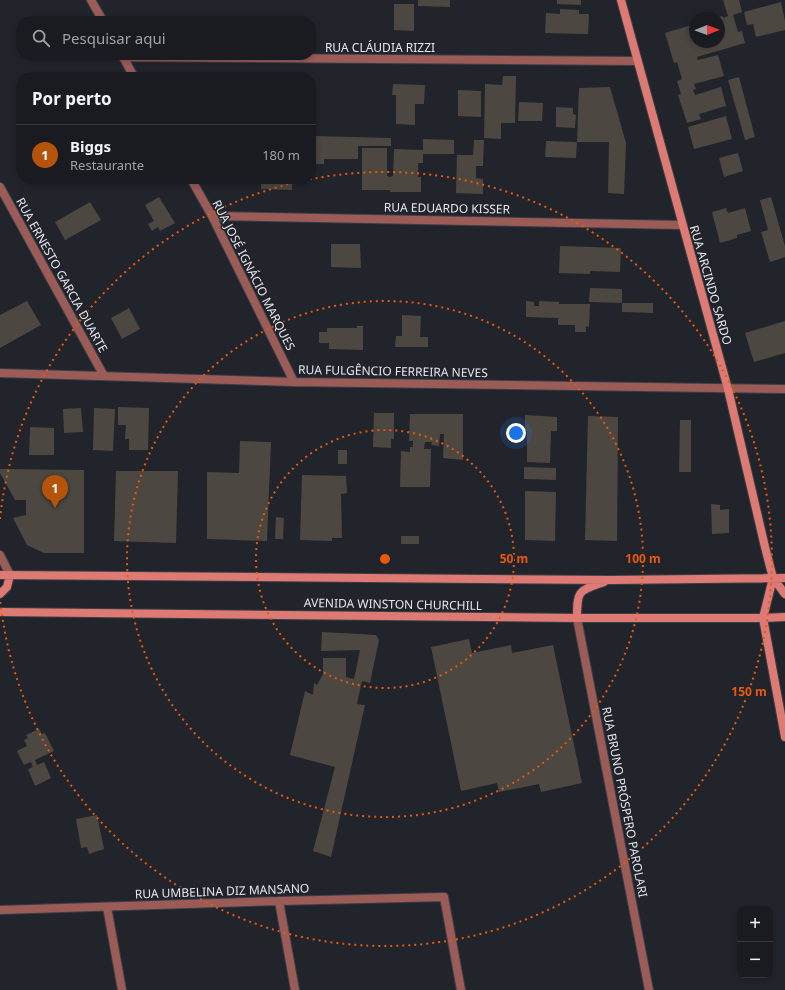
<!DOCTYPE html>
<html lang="pt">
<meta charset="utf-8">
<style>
body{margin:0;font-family:"Noto Sans",sans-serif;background:#27282e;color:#f1f3f6}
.controls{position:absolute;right:12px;bottom:12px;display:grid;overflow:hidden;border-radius:8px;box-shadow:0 2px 6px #0003}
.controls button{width:36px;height:36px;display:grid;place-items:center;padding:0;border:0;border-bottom:1px solid #38393f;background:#1a1b21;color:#f1f3f6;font:20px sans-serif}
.compass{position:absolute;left:689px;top:12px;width:36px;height:36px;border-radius:50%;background:#1a1b21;box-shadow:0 2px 6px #0003;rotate:89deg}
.you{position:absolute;left:516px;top:433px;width:14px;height:14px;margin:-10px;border:3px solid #fff;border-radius:50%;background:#1a73e8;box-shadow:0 0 0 6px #1a73e833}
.badge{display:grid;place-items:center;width:26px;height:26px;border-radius:50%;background:#b45309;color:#fff;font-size:13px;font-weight:700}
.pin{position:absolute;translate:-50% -33px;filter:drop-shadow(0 1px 2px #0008)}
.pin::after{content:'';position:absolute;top:21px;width:14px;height:12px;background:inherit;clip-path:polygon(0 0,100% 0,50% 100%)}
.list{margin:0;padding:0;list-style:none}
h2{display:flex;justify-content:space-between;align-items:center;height:52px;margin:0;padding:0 16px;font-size:17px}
h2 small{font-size:13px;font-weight:400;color:#9fa1a5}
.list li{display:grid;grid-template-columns:26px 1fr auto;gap:12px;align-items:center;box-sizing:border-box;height:60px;padding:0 16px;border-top:1px solid #38393f}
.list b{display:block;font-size:15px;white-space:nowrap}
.list p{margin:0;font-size:13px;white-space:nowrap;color:#9fa1a5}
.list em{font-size:13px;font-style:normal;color:#9fa1a5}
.icon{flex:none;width:22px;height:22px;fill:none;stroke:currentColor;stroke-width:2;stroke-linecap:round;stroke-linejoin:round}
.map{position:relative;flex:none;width:785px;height:990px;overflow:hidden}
.search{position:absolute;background:#1a1b21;box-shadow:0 2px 6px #0003;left:16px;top:16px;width:300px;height:44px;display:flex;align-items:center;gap:10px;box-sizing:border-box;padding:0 14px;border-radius:16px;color:#9fa1a5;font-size:15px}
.panel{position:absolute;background:#1a1b21;box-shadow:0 2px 6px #0003;left:16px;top:72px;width:300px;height:112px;border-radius:16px}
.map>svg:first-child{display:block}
.building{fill:#4c4740}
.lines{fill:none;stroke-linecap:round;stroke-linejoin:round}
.street-casing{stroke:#3d3f47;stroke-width:10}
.secondary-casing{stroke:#3d3f47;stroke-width:10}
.street{stroke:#9b5c58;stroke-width:8}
.secondary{stroke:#de7a74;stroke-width:8}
.ring{fill:none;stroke:#e8590c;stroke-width:2;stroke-dasharray:2 4}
.labels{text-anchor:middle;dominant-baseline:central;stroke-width:3;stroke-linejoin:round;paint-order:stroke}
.street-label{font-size:12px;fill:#e5e7ec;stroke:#22242c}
.centre{fill:#e8590c;stroke:#22242c;stroke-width:2}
.ring-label{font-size:12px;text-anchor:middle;font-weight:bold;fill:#e8590c;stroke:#22242c;stroke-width:3;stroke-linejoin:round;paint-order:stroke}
</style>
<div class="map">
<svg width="785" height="990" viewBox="0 0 785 990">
<rect width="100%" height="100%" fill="#22242c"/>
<!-- building -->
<path class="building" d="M418,0H450V7L418,6Z
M557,0H581V5L557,4Z
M723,0H739L742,12L733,15L738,32L742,31L745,43L697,57L698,60L718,55L724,76L694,84L696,89L693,90L695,95L721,87L726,106L699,114L701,119L687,123L678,95L681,94L677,81L682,79L677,62L674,63L665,33L695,24V42H719V17L723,16V18L728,16Z
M781,2L785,21V30L756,37L753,24L747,25L744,12Z
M394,4H414V31L394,30Z
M560,9L579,10V14H589L588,34L545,33L546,13L560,14Z
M503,76H516L515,123H501V139L484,138L485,84L502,85Z
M739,77L755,137L745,140L728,80Z
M393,84L425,85L424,104H415V125L396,124V95H392Z
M610,87L626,143L624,194L608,193L609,142H577L579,88Z
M458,90L481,91V117L458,116Z
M519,102L543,103L542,121H518Z
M556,107L573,108V114L576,115L575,128L556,127Z
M726,116L732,139L694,149L688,127Z
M314,136L391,138V146H358V159H324V164H314V167H311V140H314Z
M423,139L454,140V154H423V163H418V177H421V192H390V190H362V148H387V176L390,177L393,176L394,149L423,150Z
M474,140H484L483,166H476V178L483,179V194L456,193L457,155H473Z
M546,141L577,142L576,158L545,157Z
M738,153L743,171L724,177L719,158Z
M261,179H292V190L261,189Z
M159,197L175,223L160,231L158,227L152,231L148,224L154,221L145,205Z
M771,197L785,246V257L770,262L761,232L768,230L760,200Z
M90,202L101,220L65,240L55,222Z
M726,208L728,213L745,208L751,231L737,235V238L720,243L712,212Z
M331,244H360L361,268L331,267Z
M560,246L621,248L620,272L590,271V274L559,273Z
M590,288L622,289V303L589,302Z
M27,301L41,325L0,348V315Z
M526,301L534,302V306H539V301L559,302V304H590L589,327L586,326V332H575V325H558V318L526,317Z
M622,303H653V313L622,312Z
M129,308L140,329L122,339L111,318Z
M402,315L421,316L420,337H428V347H395L396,336H402Z
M785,321V353L754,362L745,333Z
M357,326H363V350L329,349V343H319V332H327V328H357Z
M118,407L149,408L148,450H129V439H125L126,425H118Z
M81,408L83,432L64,433L63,409Z
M94,408L115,409L113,451L93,450Z
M374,413H394V439H391V448L373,447Z
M410,414H463V460L443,458L444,434H440L439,446L431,445L432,442H425L424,449H431L430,487H400L401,451L410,452V447H413V441H409Z
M525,415L557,417V431H551L550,463L527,462V431H525Z
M588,416L618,417L617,541L585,540Z
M680,420H691V472H679Z
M30,427L54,428V455H29Z
M240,441L271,442L267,541L207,539V472L239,473Z
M338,450H347V464H338Z
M524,467L556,468V480L524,479Z
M0,469L84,470V553H44L27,545L13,518L26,515V500H15L0,473Z
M116,471H178L176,543L114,541Z
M302,475L346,476L347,493L341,494L342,538H332V541L300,540Z
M525,491L556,492L555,541L525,540Z
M711,504L720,505V510L729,509V533L712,534Z
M276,517L284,518L283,539H275Z
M401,536H419V544H401Z
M322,632L376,635L379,640L370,683L362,681L357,704L365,705L331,857L313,851L335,767L290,755L305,691L313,695L314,683L317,685L323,674V658H346V677L354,679L360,650L321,651Z
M469,639L472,653L511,645L512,653L553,645L582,783L541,792L539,784L499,792L497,783L461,791L431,647Z
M39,729L42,734L45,733L54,751L35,760L37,765L44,762L51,778L35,786L28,769L33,767L31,762L24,765L17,751L27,746L24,740L28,738L26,735Z
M97,815L104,849L89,854L87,847L81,848L76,819Z"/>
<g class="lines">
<defs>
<path id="street" d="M91,0L103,21
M122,55L134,77
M123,57L637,61
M191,179L212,216L294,382
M0,187L104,376
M212,216L682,225
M0,373L294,382L785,389
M0,555L10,575
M577,618L649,990
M279,901L295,990
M107,907L122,990
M0,910L279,901L444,897L461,990"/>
<path id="secondary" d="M621,0L728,389L765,547L773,578L785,594
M0,575L611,580L785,578
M773,578L763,618L785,737
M0,594L7,587L10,575
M0,612L577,618H763L785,617
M577,618C577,589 579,591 604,582"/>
</defs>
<!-- street casing -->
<use href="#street" class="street-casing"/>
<!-- secondary casing -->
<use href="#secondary" class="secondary-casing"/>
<!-- street -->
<use href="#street" class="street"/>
<!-- secondary -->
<use href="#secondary" class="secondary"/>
</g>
<!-- distance rings -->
<g class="ring">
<circle cx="385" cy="559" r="129"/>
<circle cx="385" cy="559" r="258"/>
<path d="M0 519A387 387 0 1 1 0 599"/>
</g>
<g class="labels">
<!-- street labels -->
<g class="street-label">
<text x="380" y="47">RUA CLÁUDIA RIZZI</text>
<text transform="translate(447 208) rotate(1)">RUA EDUARDO KISSER</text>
<text transform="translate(62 275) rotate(61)">RUA ERNESTO GARCIA DUARTE</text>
<text transform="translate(254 275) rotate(63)">RUA JOSÉ IGNÁCIO MARQUES</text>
<text transform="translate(711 285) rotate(74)">RUA ARCINDO SARDO</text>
<text transform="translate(393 371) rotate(1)">RUA FULGÊNCIO FERREIRA NEVES</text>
<text transform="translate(393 604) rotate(1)">AVENIDA WINSTON CHURCHILL</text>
<text transform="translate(625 802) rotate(79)">RUA BRUNO PRÓSPERO PAROLARI</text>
<text transform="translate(222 891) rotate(-2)">RUA UMBELINA DIZ MANSANO</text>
</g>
</g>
<circle cx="385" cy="559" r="6" class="centre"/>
<g class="ring-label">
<text x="514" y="563">50 m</text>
<text x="643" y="563">100 m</text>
<text x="749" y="696">150 m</text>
</g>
</svg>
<div class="controls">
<button>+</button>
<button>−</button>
</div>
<svg class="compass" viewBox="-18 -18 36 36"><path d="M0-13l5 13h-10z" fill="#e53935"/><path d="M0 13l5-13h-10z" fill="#9fa1a5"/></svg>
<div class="you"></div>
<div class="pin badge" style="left:55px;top:508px">1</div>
<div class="search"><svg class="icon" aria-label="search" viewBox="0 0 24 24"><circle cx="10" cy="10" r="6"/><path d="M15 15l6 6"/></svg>Pesquisar aqui</div>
<section class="panel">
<h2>Por perto<small></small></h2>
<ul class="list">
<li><span class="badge">1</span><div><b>Biggs</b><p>Restaurante</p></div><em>180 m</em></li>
</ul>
</section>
</div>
